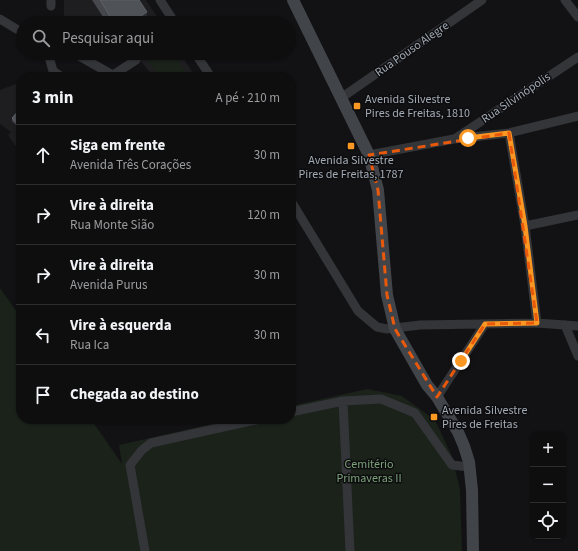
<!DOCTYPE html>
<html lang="pt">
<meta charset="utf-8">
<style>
body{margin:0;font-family:"Source Sans 3",sans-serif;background:#171718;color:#f1f3f6}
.controls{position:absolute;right:12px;bottom:12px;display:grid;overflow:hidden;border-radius:8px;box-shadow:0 1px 3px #0004}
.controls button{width:36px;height:36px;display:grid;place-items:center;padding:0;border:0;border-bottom:1px solid #2e2e2f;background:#0e0e0f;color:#f1f3f6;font:20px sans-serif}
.stop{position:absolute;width:12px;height:12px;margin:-9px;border:3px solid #fb9823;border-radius:50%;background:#fff}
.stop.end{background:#fb9823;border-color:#fff;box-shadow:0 1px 4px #0008}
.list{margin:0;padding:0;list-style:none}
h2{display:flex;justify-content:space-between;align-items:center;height:52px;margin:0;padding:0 16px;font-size:17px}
h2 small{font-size:13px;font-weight:400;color:#9b9c9e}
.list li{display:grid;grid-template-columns:26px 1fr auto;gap:12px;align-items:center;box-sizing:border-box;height:60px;padding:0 16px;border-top:1px solid #2e2e2f}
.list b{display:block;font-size:15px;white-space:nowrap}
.list p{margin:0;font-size:13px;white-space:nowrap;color:#9b9c9e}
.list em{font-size:13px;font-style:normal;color:#9b9c9e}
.icon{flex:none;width:22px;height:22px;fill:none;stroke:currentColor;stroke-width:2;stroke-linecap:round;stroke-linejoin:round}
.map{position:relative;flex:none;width:578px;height:551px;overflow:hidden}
.search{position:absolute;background:#0e0e0f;box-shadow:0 1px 3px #0004;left:16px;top:16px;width:280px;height:44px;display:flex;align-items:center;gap:10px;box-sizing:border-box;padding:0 14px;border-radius:22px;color:#9b9c9e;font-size:15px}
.panel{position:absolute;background:#0e0e0f;box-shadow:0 1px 3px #0004;left:16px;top:72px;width:280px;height:352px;border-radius:16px}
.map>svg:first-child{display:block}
.built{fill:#1e1e21}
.green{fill:#1a221a}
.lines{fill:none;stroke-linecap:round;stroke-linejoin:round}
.street{stroke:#333539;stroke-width:9}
.secondary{stroke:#414449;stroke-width:12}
.wall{fill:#45474c}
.shaded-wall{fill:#2c2e31}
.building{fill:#4f5257;stroke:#5c6066}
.route{stroke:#fb9823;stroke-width:5}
.marked{fill:none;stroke:#e8590c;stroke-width:3;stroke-dasharray:8 5;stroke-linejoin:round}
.poi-dot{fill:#fb9823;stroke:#0d0d0f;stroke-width:1.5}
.labels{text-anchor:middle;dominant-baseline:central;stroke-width:3;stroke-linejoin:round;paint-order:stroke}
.street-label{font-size:12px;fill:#a3abb5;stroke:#0d0d0f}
.poi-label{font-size:12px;fill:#a3abb5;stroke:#0d0d0f;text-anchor:start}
.park-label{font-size:12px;fill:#7ba279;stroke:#0d0d0f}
</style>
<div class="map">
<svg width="578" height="551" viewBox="0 0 578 551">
<rect width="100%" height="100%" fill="#121214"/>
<!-- built -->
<path class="built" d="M64,0H146L161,23H68L64,17Z
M134,53H180L195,76L154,77Z
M21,82V154L8,135L11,132L0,124V90Z"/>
<!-- green -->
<path class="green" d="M143,53H173L189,77H159Z
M0,288L21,318V419H91L122,464L119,445L234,419H291V406L367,389L402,396L435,420L452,456L460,489L462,551H0Z"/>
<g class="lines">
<!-- street -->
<path class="street" d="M160,0L175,23
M565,0L578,17
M51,6V0
M0,19L23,33
M48,53L53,71L62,77
M74,53L116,77
M195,53L211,77
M113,75L136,60
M341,98L482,0
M509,133L525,226L537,323
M456,138L578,57
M369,155L454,139L509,133L578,116
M291,201L358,311L377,327L387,329L420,325L537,323L578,326
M525,226L578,215
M565,325L578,356
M437,397L485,324
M343,401L350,551
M291,412L343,401L381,399L415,413L452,465L469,467
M145,551L130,465L142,450L151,443L260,419"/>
<!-- secondary -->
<path class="secondary" d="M293,0L369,155L378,190L387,295L395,329L427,385L437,397L458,432L464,446L469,462L472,490L473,551"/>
</g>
<!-- wall -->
<path class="wall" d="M92,0H139L147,23H107Z
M21,108V130L12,121V118Z"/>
<!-- shaded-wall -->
<path class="shaded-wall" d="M147,12V23H132V22Z
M129,18V23H121Z"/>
<!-- building -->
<path class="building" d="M100,0H139L147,12L132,22L129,18L121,23H114Z
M21,108V127L12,118Z"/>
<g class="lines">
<!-- route -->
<path class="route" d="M461,361L485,324L537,323L525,226L509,133L468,138"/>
</g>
<!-- marked area -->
<path class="marked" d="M509,133L537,323L485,324L437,397L395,329L387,295L378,190L369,155Z"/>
<!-- markers -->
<g class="poi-dot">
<rect x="353" y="102" width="8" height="8" rx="2"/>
<rect x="347" y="142" width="8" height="8" rx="2"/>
<rect x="430" y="413" width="8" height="8" rx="2"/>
</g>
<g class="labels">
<!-- street labels -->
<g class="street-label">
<text transform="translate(412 49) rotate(-35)">Rua Pouso Alegre</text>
<text transform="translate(516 98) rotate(-34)">Rua Silvinópolis</text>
</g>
<!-- poi labels -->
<g class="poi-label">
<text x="365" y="99">Avenida Silvestre<tspan x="365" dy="14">Pires de Freitas, 1810</tspan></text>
<text x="351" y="160" text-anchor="middle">Avenida Silvestre<tspan x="351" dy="14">Pires de Freitas, 1787</tspan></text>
<text x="442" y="410">Avenida Silvestre<tspan x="442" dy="14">Pires de Freitas</tspan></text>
</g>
<!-- park labels -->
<g class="park-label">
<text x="369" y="464">Cemitério<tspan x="369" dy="14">Primaveras II</tspan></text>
</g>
</g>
</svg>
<div class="controls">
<button>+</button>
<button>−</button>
<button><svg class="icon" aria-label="locate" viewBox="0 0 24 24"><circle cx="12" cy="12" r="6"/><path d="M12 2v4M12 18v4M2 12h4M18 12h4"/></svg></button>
</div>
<div class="stop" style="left:468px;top:138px"></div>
<div class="stop end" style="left:461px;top:361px"></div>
<div class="search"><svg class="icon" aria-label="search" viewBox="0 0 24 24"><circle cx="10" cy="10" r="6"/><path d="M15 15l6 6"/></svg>Pesquisar aqui</div>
<section class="panel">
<h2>3 min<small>A pé · 210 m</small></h2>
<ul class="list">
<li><svg class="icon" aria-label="ahead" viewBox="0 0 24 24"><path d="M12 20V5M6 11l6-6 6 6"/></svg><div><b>Siga em frente</b><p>Avenida Três Corações</p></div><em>30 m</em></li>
<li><svg class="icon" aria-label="right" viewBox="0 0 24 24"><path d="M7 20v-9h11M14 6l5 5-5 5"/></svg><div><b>Vire à direita</b><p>Rua Monte Sião</p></div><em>120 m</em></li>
<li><svg class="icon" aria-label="right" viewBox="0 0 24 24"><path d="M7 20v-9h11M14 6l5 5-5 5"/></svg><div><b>Vire à direita</b><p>Avenida Purus</p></div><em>30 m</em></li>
<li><svg class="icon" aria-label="left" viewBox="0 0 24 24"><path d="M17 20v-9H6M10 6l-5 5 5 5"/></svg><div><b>Vire à esquerda</b><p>Rua Ica</p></div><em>30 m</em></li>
<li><svg class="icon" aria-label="arrive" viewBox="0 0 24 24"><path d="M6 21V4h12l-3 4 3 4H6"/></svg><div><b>Chegada ao destino</b></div></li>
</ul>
</section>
</div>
